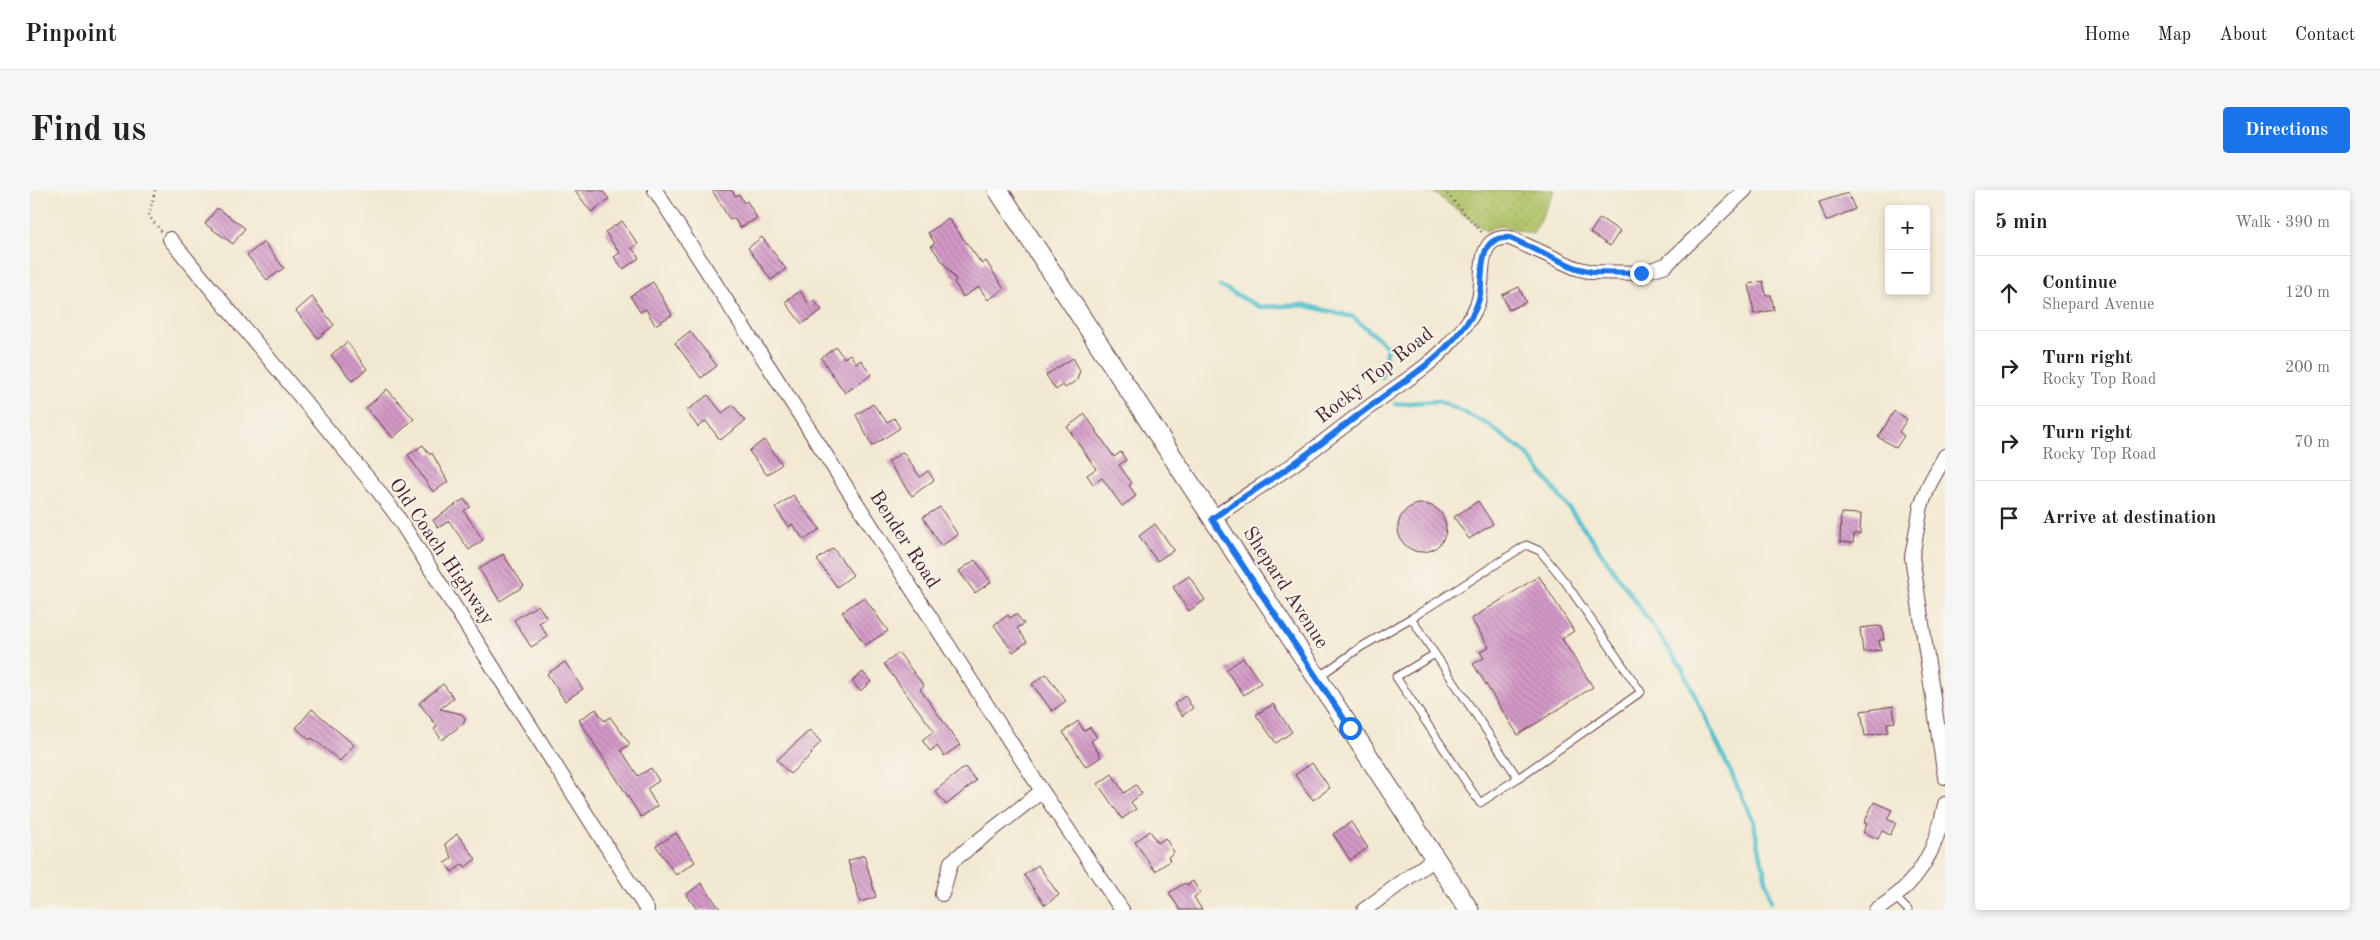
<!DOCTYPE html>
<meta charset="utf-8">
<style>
body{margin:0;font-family:"Old Standard TT",serif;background:#f6f6f6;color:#222}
.controls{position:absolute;right:15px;top:15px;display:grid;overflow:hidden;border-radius:5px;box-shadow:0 2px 8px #0003}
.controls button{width:45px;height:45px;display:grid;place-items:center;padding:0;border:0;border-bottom:1px solid #e0e0e0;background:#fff;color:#222;font:25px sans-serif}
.stop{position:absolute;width:15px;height:15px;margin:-11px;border:4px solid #1a73e8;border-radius:50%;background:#fff}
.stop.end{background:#1a73e8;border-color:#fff;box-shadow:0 1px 5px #0008}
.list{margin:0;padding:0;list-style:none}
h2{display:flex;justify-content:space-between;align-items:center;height:65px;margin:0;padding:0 20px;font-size:21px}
h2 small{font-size:16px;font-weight:400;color:#767676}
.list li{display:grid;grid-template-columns:32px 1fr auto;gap:15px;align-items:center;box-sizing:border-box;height:75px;padding:0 20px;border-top:1px solid #e0e0e0}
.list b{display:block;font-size:19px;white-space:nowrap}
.list p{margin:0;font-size:16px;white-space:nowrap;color:#767676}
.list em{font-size:16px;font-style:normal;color:#767676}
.icon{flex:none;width:28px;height:28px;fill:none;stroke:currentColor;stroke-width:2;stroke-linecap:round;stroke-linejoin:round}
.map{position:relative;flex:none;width:1915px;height:720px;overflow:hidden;border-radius:5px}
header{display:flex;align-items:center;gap:30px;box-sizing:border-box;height:70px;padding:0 25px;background:#fff;border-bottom:1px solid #e0e0e0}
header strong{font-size:24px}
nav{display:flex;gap:28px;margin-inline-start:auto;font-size:18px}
.intro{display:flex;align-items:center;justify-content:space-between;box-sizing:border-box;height:120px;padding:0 30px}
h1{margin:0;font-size:35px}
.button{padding:12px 22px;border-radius:5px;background:#1a73e8;color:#fff;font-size:18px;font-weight:700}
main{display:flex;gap:30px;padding:0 30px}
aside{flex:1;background:#fff;border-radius:5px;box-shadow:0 2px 8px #0003}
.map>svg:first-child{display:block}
.park{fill:url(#park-dots);stroke:#7c7149}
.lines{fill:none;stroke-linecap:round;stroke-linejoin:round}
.stream{stroke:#54c1cd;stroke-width:4.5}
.building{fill:url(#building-back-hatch)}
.lane-casing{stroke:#633d44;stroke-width:9}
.street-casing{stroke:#633d44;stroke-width:16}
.secondary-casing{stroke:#633d44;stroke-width:21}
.path{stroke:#633d44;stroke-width:2.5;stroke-dasharray:1 4;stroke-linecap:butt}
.lane{stroke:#fff;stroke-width:7}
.street{stroke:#fff;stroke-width:14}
.secondary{stroke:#fff;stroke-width:19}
.route{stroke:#1a73e8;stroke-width:6}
.labels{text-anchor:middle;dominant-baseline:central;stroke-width:4;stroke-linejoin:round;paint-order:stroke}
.street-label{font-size:20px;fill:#4a1f2b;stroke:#f7f3e8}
</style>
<header>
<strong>Pinpoint</strong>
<nav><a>Home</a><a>Map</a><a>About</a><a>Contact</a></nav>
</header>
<div class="intro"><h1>Find us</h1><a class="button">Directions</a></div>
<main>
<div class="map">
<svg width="1915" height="720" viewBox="0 0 1915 720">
<defs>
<pattern id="park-dots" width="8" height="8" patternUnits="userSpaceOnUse" patternTransform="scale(1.25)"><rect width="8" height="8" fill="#afc367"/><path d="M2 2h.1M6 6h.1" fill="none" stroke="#98a75a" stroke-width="1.8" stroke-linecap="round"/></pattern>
<pattern id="building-back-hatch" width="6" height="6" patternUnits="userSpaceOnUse" patternTransform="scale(1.25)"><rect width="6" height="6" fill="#d39ac8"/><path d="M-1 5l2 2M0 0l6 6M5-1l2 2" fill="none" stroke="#ad7da3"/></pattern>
</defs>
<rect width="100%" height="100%" fill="#f7f3e8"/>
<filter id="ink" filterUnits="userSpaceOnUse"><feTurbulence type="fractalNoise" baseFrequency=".02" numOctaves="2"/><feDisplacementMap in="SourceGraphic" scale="10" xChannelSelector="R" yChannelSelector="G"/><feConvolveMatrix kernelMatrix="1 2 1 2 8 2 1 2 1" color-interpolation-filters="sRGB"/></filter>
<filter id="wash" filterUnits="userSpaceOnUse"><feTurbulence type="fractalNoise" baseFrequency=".0096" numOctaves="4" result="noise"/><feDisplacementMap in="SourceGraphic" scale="20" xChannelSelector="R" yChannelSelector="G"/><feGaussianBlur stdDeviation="1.12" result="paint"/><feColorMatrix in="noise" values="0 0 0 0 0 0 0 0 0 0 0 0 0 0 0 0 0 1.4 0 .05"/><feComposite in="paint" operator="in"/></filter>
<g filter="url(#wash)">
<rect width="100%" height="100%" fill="#f2e9d2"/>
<!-- park -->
<path class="park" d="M1400,0H1525L1503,44L1468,35L1456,41Z"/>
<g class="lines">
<!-- stream -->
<path class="stream" d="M1190,96L1230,117L1274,115L1323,127L1357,156L1352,187
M1365,214L1409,211L1456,233L1497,264L1554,338L1652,478L1723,630L1741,712"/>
</g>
<g id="blocks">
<!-- building -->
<path class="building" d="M545,0H572L579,9L561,22Z
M682,0H702L705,6L709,4L714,13L717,11L727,28L710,38L704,28L700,30Z
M1818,3L1825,19L1796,31L1789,12Z
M187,18L215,38L203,54L175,34Z
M918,28L952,74L956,71L974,99L958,110L949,97L933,107L924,92L926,90L901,56L905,53L898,43Z
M1570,28L1590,41L1580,56L1560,43Z
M592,31L608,54L602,58L609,68L593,79L584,67L590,63L575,42Z
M732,47L756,79L741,90L718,58Z
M234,52L254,78L237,90L217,65Z
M1733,91L1736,105H1741L1744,120L1724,124L1719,94Z
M623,92L642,125L625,135L616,119L610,122L600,106Z
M1489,97L1496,112L1479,120L1472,105Z
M770,101L779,114L784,110L792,120L772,134L755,112Z
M282,107L304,135L288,148L266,121Z
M660,141L687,176L671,188L645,153Z
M317,152L337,179L322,191L301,165Z
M806,157L814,168L820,164L826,173L831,170L841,185L815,203L791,168Z
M1043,168L1050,180L1047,190L1035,198L1033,195L1026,200L1016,185Z
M357,199L384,229L363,248L336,218Z
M678,205L692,223L703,215L715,231L690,250L676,231L668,237L656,221Z
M843,214L857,232L864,228L870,238L842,256L826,225Z
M1864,221L1877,229L1869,242L1874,246L1866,258L1848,247Z
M1055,224L1084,267L1091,262L1096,270L1089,275L1102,293L1099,295L1106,306L1092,316L1072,288L1063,294L1057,285L1066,279L1037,237Z
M734,250L752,274L737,285L719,261Z
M393,255L400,265L402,263L418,292L403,302L378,265Z
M873,262L890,287L898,281L904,290L882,306L858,272Z
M763,305L790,339L774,350L762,334L759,337L745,318Z
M434,309L440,317L434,321L453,350L439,360L419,331L408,338L403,330Z
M1448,311L1463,334L1439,349L1424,327Z
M1368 338a24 24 0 1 1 48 0a24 24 0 1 1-48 0Z
M910,317L928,345L911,356L893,327Z
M1811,323L1831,324L1830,344H1824L1823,353L1810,352Z
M1125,334L1144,360L1127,371L1109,346Z
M803,358L823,385L807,397L787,370Z
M473,364L494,396L470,411L449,379Z
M945,370L961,392L945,403L929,381Z
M1159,386L1175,410L1159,421L1143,397Z
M1509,386L1544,441L1532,449L1563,497L1488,545L1443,474L1454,468L1450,462L1459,457L1441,429Z
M834,407L858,441L835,455L812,422Z
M508,415L517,428L509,433L518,447L501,457L484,430Z
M986,424L994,434L987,438L997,452L983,462L964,435L978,425L980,428Z
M1847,436L1852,437L1854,450H1849L1851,460L1833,462L1830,438Z
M869,463L894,496L890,499L930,555L914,566L907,556L900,561L892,550L904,541L854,474Z
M1213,468L1231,493L1214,505L1196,480Z
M535,472L553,499L535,511L517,484Z
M833,482L841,492L830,501L822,491Z
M1016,484L1036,511L1022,521L1002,494Z
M413,494L424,508L410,519L432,524L435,528L434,533L412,550L404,539L407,536L389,513Z
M1155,506L1163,518L1152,526L1144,514Z
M1243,514L1262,542L1246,553L1226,525Z
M1863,516L1865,532L1857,533L1858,542L1835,546L1831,521Z
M282,519L324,555L310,571L282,548L280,550L266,538Z
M566,519L574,531L580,527L600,554L591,560L608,586L621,578L629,591L617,599L627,616L611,627L549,530Z
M1048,531L1054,541L1060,537L1067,547L1061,551L1071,567L1056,577L1033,542Z
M780,540L791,552L781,562L782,564L760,584L747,570Z
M1282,573L1300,598L1283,610L1265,585Z
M935,577L946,591L916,615L905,601Z
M1082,584L1094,603L1106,595L1112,604L1101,612L1106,619L1092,629L1068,594Z
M1844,612L1862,620L1857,629L1866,633L1860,645L1852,641L1848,649L1833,642L1837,634L1834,633Z
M1321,632L1338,658L1320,670L1303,644Z
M1120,641L1128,653L1135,648L1144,662L1138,667L1140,671L1125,681L1105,652Z
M646,643L665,672L646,685L626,656Z
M427,644L446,669L435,677L433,674L422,682L415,673L422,668L415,654Z
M834,665L846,707L830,712L818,671Z
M1008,675L1029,705L1015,715L994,685Z
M1163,691L1170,703L1164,707L1172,720H1150L1139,703L1155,693L1157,695Z
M671,693L691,720H668L656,705Z"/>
</g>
</g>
<g filter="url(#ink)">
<use href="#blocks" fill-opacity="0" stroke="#633d44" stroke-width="1"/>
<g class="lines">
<defs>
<path id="lane" d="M1380,429L1496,355L1510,361L1536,393L1611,502L1488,588
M1287,488L1331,457L1381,428L1488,588L1450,613L1366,487L1405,464
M1865,707L1878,720"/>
<path id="street" d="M625,0L1012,601L1092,720
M140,49L346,298L367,326L617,720
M1915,266L1900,293L1891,316L1882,367L1915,587
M1182,329C1208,310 1235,294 1261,276C1290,255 1317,233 1346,212C1371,193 1399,177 1420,153C1432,140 1444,127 1449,109C1455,87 1444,45 1480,48L1546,78L1562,82L1611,83L1636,75L1715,0
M912,704L921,672L1012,601
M1334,720L1405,668
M1846,720C1887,695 1907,661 1915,614"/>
<path id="secondary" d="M968,0L1439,720"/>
</defs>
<!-- lane casing -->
<use href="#lane" class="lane-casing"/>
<!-- street casing -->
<use href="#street" class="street-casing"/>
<!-- secondary casing -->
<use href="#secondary" class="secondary-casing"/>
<!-- path -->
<path class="path" d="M125,0L119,26L131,41
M1414,0L1453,44"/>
<!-- lane -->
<use href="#lane" class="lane"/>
<!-- street -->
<use href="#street" class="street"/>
<!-- secondary -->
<use href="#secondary" class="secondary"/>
</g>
</g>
<g class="lines" filter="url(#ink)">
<!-- route -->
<path class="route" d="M1320,538L1182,329C1208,310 1235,294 1261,276C1290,255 1317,233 1346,212C1371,193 1399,176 1420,153C1432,140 1444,127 1449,109C1455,87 1444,45 1480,48L1546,78L1562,82L1611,83"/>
</g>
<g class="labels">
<!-- street labels -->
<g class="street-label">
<text transform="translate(1345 186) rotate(-38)">Rocky Top Road</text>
<text transform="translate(874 350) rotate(57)">Bender Road</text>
<text transform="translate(411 362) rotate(56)">Old Coach Highway</text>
<text transform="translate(1255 398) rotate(57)">Shepard Avenue</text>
</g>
</g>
</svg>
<div class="controls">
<button>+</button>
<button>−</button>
</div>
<div class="stop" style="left:1320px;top:538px"></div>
<div class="stop end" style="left:1611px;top:83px"></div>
</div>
<aside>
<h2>5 min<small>Walk · 390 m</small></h2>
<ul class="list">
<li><svg class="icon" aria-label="ahead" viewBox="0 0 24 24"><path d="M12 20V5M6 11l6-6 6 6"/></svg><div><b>Continue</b><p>Shepard Avenue</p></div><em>120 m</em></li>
<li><svg class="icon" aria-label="right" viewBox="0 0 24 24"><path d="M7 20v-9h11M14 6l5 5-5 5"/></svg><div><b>Turn right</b><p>Rocky Top Road</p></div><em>200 m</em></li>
<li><svg class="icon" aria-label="right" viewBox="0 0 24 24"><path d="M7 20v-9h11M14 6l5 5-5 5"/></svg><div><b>Turn right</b><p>Rocky Top Road</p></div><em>70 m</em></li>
<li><svg class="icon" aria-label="arrive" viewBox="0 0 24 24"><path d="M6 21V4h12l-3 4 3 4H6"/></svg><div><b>Arrive at destination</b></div></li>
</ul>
</aside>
</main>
